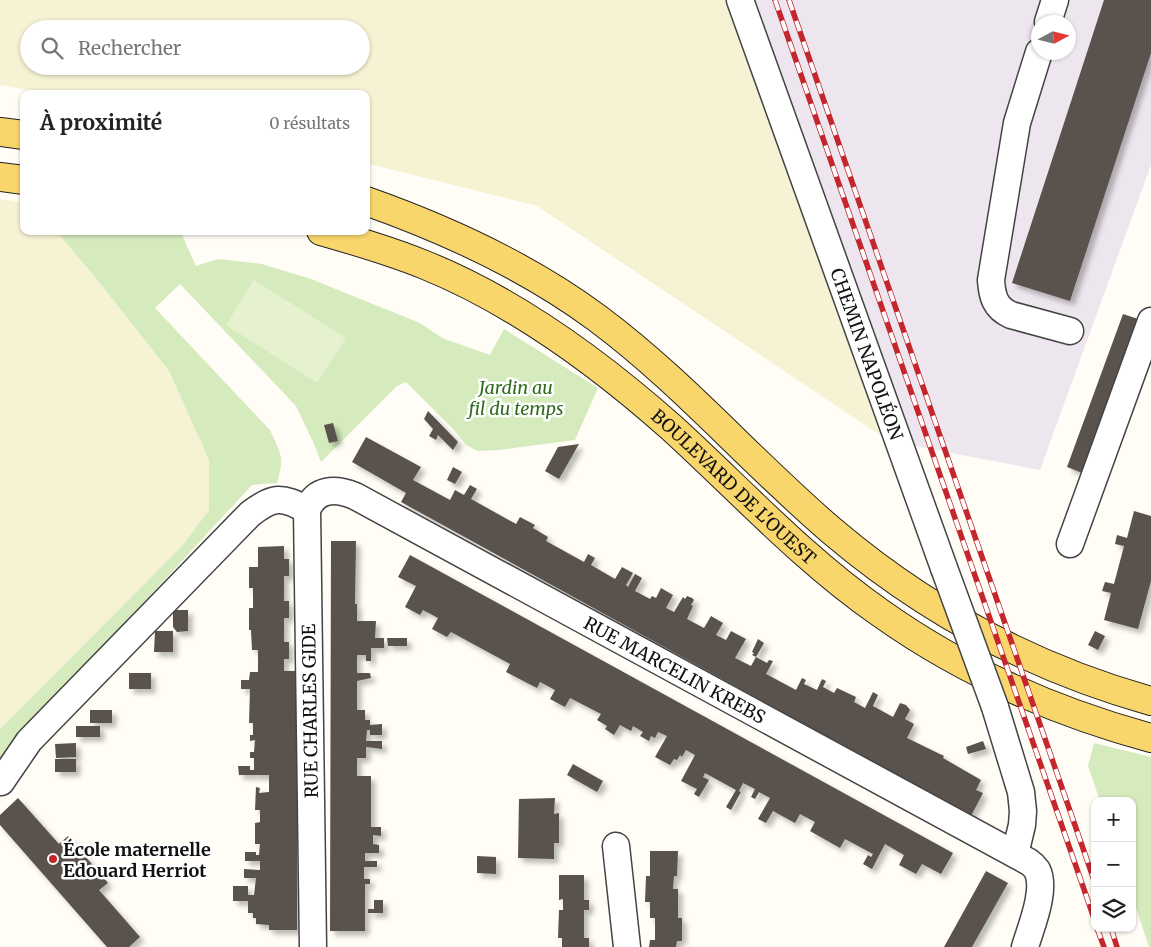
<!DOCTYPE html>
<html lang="fr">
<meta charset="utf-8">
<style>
body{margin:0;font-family:Merriweather,serif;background:#f6f6f6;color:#222}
.controls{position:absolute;right:15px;bottom:15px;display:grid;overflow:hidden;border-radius:10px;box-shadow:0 1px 4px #0004}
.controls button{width:45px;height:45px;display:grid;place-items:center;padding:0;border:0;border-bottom:1px solid #e0e0e0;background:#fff;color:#222;font:25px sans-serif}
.compass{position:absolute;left:1031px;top:15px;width:45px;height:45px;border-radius:50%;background:#fff;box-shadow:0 1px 4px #0004;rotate:83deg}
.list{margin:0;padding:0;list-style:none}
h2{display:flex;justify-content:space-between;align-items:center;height:65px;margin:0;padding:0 20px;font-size:21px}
h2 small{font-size:16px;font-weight:400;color:#767676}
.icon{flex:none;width:28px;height:28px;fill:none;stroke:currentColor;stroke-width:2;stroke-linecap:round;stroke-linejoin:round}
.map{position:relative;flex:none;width:1151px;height:947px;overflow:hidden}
.search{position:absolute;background:#fff;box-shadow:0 1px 4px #0004;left:20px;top:20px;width:350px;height:55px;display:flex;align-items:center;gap:12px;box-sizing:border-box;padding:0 18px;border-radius:28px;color:#767676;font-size:19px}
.panel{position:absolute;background:#fff;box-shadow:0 1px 4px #0004;left:20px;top:90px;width:350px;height:145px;border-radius:10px}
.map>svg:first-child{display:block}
.industrial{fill:#eee6ef;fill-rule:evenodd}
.farmland{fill:#f6f3d4;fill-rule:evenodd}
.green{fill:#d5ebbd}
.pitch{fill:#e6f2cf}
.building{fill:#5a524d;filter:url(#shadow)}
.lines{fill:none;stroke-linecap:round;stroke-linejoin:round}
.minor-casing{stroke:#444;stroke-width:29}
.major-casing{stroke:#222;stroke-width:30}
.minor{stroke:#fff;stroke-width:26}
.major{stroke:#f9d66b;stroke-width:28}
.rail-casing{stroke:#c4262e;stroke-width:5.5}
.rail{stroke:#fff;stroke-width:4;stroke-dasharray:11;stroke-linecap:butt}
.minor-bridge-casing{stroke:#444;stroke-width:29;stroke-linecap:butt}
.minor-bridge{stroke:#fff;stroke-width:26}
.poi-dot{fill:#c4262e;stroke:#fff;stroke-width:2}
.labels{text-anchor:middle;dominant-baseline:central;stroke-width:5;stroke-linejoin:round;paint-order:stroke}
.street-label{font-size:18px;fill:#111;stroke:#fff}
.park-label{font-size:18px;font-style:italic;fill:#2f6b1f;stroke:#fff}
.poi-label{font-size:18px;font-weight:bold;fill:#111;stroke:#fff;text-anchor:start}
</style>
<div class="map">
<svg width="1151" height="947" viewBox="0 0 1151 947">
<defs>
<filter id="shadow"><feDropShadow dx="4.5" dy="4.5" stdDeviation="2.5" flood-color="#0004"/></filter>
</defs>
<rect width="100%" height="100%" fill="#fffdf5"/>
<!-- industrial -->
<path class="industrial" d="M731,0H1151V165L1040,470L889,441ZM1038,22H1068V52H1038Z"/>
<!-- farmland -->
<path class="farmland" d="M0,0H731L889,441L537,206L366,163V94H52L0,85ZM29,29H361V66H29Z
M0,199L24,203V231H56L95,277L169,371L209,460V510L182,546L0,729Z"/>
<!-- green -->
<path class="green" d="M56,231H164L182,235L196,266L218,259L262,264L311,279L420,323L442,338L490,355L504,329L598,388L575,440L498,450L478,451L466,445L455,431L406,382L397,386L321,462L314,444L296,406L180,284L155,308L270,430C281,454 285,457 277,483L252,485L37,718L0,765V729L182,546L209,510V460L169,371L95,277Z
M1094,743L1151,757V947H1149L1132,896V801H1100L1088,766Z"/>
<!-- pitch -->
<path class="pitch" d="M254,280L346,338L317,383L226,325Z"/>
<!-- building -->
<path class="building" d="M1104,0H1151V53L1070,301L1012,283Z
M1123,314L1141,320L1085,474L1067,467Z
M428,411L458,442L453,450L438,435L436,440L429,436L433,429L424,419Z
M333,423L338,441L329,443L324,425Z
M366,437L421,467L413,480L450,500L455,490L464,495L470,485L477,489L471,499L516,524L520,517L535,525L533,528L548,537L546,541L584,562L588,554L595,558L591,565L615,579L622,567L633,573L626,585L628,587L635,574L642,578L635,591L650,599L652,596L656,598L661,588L673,595L666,608L674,612L683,597L685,599L687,596L692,598L694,600L691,605L693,606L687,619L704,628L711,616L723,623L716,635L726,640L731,631L746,639L735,658L751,666L756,657L767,663L769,660L773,661L766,674L796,690L802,678L806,680L804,684L817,690L822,679L826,681L823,687L834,693L837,688L856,697L854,702L865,708L873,692L878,695L873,706L893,717L900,703L906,705L910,710L905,719L914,724L907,738L944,756L943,758L981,780L976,790L983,793L971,816L401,502L406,493L352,462Z
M579,444L559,479L545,471L558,447Z
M453,467L462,472L455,484L447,480Z
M1134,511L1151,516V581L1138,629L1104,620L1111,593L1102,591L1105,582L1114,584L1124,546L1115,544L1117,535L1127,538Z
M331,541H356L355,604H357V621H376L375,638H384V648H371V661H366V655H357V673H370L371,678L357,681V710H365V720H370V725L382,724V735H370V730H367L366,741H382V749L366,747V758H357V776H371V827H381V836L373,835V844L379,845V853H365V861H377V867H364V879H370V884H365V931H330Z
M284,546V559H289V576H284V601H289V618H284V642H289V659H284V671H297V930H269V925L256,924V918H253V913H248V901H233V886H248V895H254L256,878H244V869L260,870V861H245V852H256V855H259L260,844H255V823L260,822V810H255L256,787L260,788L259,793L269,792V775H239L238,766H250V770H254V758H250V752H254L255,740L250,741V735H253V723H249L250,689H241V680H249L250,672H258V650H252L251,630H249V608H253V588H249V567H258V547Z
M410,555L953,853L941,874L922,864L916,874L899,865L904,855L885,844L872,869L863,864L868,855L871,857L873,854L845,839L840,848L810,831L815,822L800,814L795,823L773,811L766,823L758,819L770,798L759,792L755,799L751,797L755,789L743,783L739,791L741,792L731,810L726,807L736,790L705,773L703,777L709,780L699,797L694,794L697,789L681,781L695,755L686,750L682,757L680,755L677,760L674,759L670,765L655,757L667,736L658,732L655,738L651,736L649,741L640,736L643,732L633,726L631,731L620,725L614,735L605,729L607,726L597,720L601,714L570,698L565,707L550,699L555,690L540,682L537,688L506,672L510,664L451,632L447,637L432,629L438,618L423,610L420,615L405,607L416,586L398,577Z
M173,610H188V631L177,632L173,627Z
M155,631H173V652H154Z
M1095,631L1105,636L1098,650L1088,645Z
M387,638H407V646H388Z
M758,639L764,643L756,657L752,655L754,653L752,652Z
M129,673H151V689H129Z
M90,710H112V723H90Z
M76,726H100V737H76Z
M983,741L986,749L968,754L966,747Z
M76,743V757L56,758L55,744Z
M55,759H76V772H55Z
M573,764L603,781L597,792L567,775Z
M18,798L59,844L68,836L108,883L99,890L140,937L129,947H107L0,825V815Z
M555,798L554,814L559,813V843H554V859L518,858L519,799Z
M650,851H678L677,876H674L673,889H678V918H682V941H677L676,947H649L650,940H655V918H650V902H645L646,876H650Z
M477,856L496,857V874L477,873Z
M986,871L1008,883L972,947H944Z
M559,875H584V900H589V910H584V938H589V947H562V938H558L559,910H563V899L559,900Z
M374,900H383V913H368V909H374Z"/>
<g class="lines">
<defs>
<g id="minor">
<path id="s1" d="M740,0L944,568"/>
<path d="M1048,22L1055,0"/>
<path d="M1039,52L1017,123L991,280C992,296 995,308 1011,315L1070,331"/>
<path d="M1070,544L1151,321"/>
<path d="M995,707L1021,792L1023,811L1022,825L1015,854"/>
<path d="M1,782L29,741L250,514C273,496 282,496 307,510"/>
<path d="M616,846L627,947"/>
<path id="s2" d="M313,947L307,510C316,488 335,488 355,496L1029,862C1032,864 1035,867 1037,870C1047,889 1031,927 1025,947"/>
</g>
<g id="major">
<path d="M0,132L24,135"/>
<path d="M0,177L24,180"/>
<path d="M366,201C448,230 527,266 597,318C682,381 752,463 832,531C925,610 1033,668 1151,701"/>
<path id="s3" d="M321,231C356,241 391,251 425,265C514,301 600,364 672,428C740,490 803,559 879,612C963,672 1052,711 1151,738"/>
</g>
</defs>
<!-- minor casing -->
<use href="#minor" class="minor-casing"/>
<!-- major casing -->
<use href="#major" class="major-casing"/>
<!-- minor -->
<use href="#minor" class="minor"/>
<!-- major -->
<use href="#major" class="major"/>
<defs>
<path id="rail" d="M775,0L1095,921
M789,0L1095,883
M1097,928L1104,947
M1111,928L1117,947"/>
</defs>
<!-- rail casing -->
<use href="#rail" class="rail-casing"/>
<!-- rail -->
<use href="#rail" class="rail"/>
<defs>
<path id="minor-bridge" d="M944,568L995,707"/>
</defs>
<!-- minor-bridge casing -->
<use href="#minor-bridge" class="minor-bridge-casing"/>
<!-- minor-bridge -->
<use href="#minor-bridge" class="minor-bridge"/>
</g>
<!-- markers -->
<circle class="poi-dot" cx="53" cy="859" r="5"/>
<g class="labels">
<!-- street labels -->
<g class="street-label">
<text stroke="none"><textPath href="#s1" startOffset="376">CHEMIN NAPOLÉON</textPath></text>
<text stroke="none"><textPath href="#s3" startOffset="492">BOULEVARD DE L'OUEST</textPath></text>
<text stroke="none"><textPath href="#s2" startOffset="858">RUE MARCELIN KREBS</textPath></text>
<text transform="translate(310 711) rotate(-91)">RUE CHARLES GIDE</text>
</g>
<!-- park labels -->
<g class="park-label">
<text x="516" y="387">Jardin au<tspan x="516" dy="21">fil du temps</tspan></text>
</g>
<!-- poi labels -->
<g class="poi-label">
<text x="63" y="849">École maternelle<tspan x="63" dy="21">Edouard Herriot</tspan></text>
</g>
</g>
</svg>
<div class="controls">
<button>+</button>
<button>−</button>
<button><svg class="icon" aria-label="layers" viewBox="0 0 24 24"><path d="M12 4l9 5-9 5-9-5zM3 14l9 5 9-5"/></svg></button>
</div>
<svg class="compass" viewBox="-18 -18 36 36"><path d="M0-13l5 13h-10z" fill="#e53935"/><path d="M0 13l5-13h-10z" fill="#767676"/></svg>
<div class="search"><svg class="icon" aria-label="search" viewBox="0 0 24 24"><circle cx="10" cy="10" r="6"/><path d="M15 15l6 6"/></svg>Rechercher</div>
<section class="panel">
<h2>À proximité<small>0 résultats</small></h2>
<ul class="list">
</ul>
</section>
</div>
